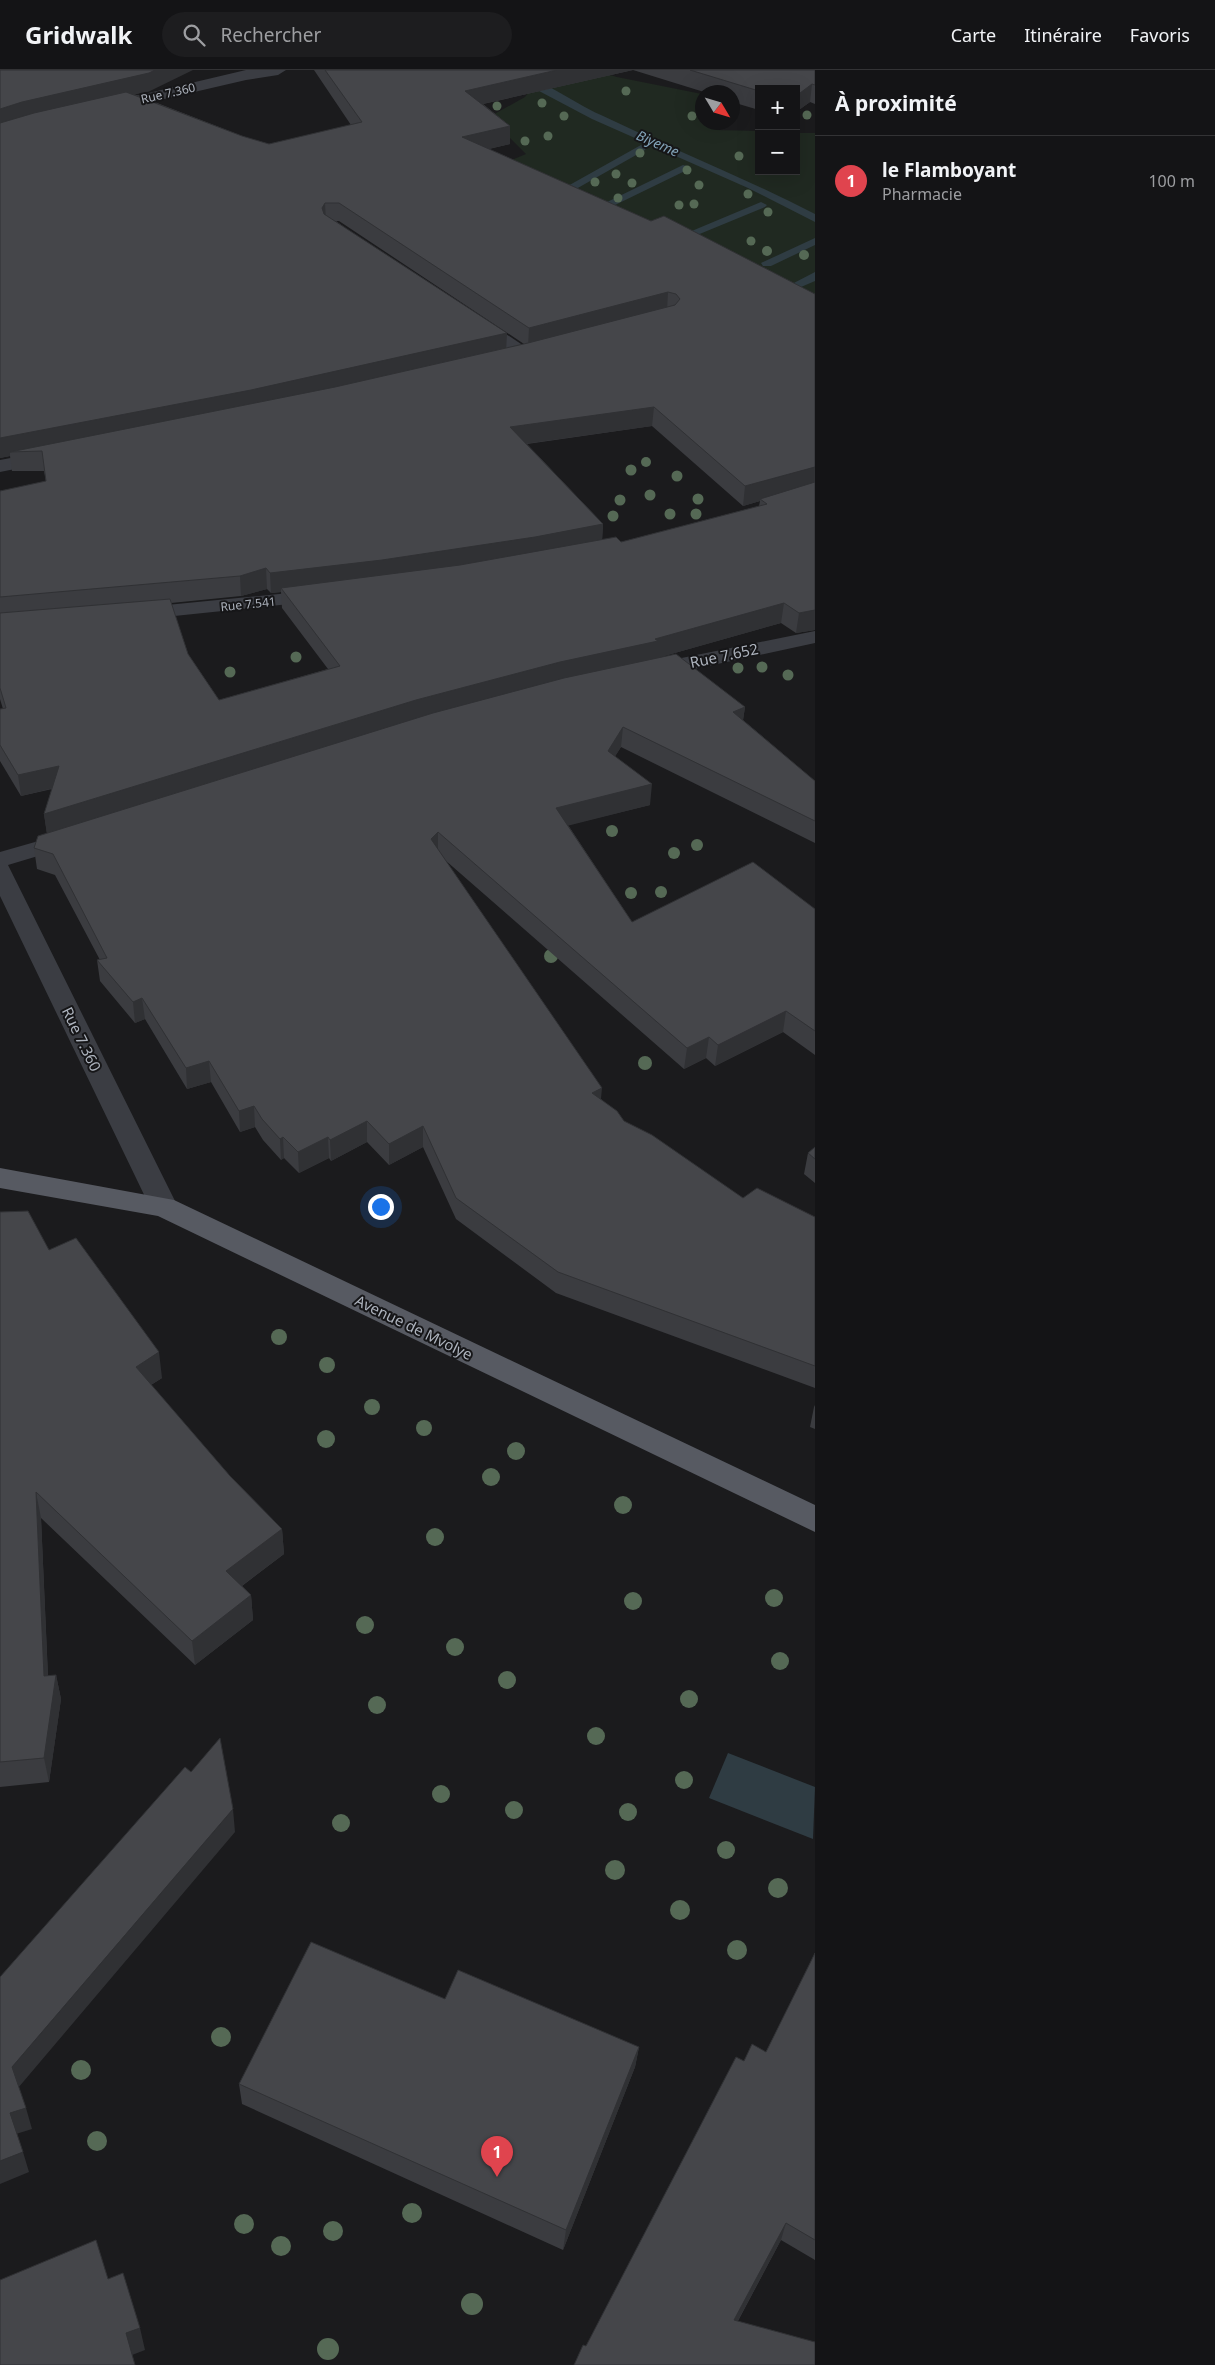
<!DOCTYPE html>
<html lang="fr">
<meta charset="utf-8">
<style>
body{margin:0;font-family:"Noto Sans",sans-serif;background:#1d1d1f;color:#f1f3f6}
.controls{position:absolute;right:15px;top:15px;display:grid;overflow:hidden;border-radius:0px;box-shadow:0 5px 20px #0002}
.controls button{width:45px;height:45px;display:grid;place-items:center;padding:0;border:0;border-bottom:1px solid #333335;background:#141416;color:#f1f3f6;font:25px sans-serif}
.compass{position:absolute;left:695px;top:15px;width:45px;height:45px;border-radius:50%;background:#141416;box-shadow:0 5px 20px #0002;rotate:128deg}
.you{position:absolute;left:380px;top:1136px;width:18px;height:18px;margin:-12px;border:4px solid #fff;border-radius:50%;background:#1a73e8;box-shadow:0 0 0 8px #1a73e833}
.badge{display:grid;place-items:center;width:32px;height:32px;border-radius:50%;background:#1a73e8;color:#fff;font-size:16px;font-weight:700}
.pin{position:absolute;translate:-50% -41px;filter:drop-shadow(0 1px 2px #0008)}
.pin::after{content:'';position:absolute;top:26px;width:18px;height:15px;background:inherit;clip-path:polygon(0 0,100% 0,50% 100%)}
.list{margin:0;padding:0;list-style:none}
h2{display:flex;justify-content:space-between;align-items:center;height:65px;margin:0;padding:0 20px;font-size:21px}
h2 small{font-size:16px;font-weight:400;color:#9d9ea1}
.list li{display:grid;grid-template-columns:32px 1fr auto;gap:15px;align-items:center;box-sizing:border-box;height:90px;padding:0 20px;border-top:1px solid #333335}
.list b{display:block;font-size:19px;white-space:nowrap}
.list p{margin:0;font-size:16px;white-space:nowrap;color:#9d9ea1}
.list em{font-size:16px;font-style:normal;color:#9d9ea1}
.icon{flex:none;width:28px;height:28px;fill:none;stroke:currentColor;stroke-width:2;stroke-linecap:round;stroke-linejoin:round}
.map{position:relative;flex:none;width:815px;height:2295px;overflow:hidden}
header{display:flex;align-items:center;gap:30px;box-sizing:border-box;height:70px;padding:0 25px;background:#141416;border-bottom:1px solid #333335}
header strong{font-size:24px}
nav{display:flex;gap:28px;margin-inline-start:auto;font-size:18px}
.search{width:350px;height:45px;background:#1d1d1f;display:flex;align-items:center;gap:12px;box-sizing:border-box;padding:0 18px;border-radius:28px;color:#9d9ea1;font-size:19px}
main{display:flex}
aside{flex:1;background:#141416}
.map>svg:first-child{display:block}
.green{fill:#202921}
.water{fill:#2f3c43}
.lines{fill:none;stroke-linecap:round;stroke-linejoin:round}
.stream{fill:#2f3c43;fill-rule:evenodd}
.minor{fill:#3b3d43;fill-rule:evenodd}
.major{fill:#575a62;fill-rule:evenodd}
.tree{fill:#556955}
.wall{fill:#3b3c40;fill-rule:evenodd}
.shaded-wall{fill:#303134}
.building{fill:#45464a;stroke:#303134}
.labels{text-anchor:middle;dominant-baseline:central;stroke-width:4;stroke-linejoin:round;paint-order:stroke}
.far-street-label{font-size:12px;fill:#adb3bd;stroke:#161618}
.far-water-label{font-size:14px;font-style:italic;fill:#83a4b9;stroke:#161618}
.street-label{font-size:15px;fill:#adb3bd;stroke:#161618}
</style>
<header>
<strong>Gridwalk</strong>
<div class="search"><svg class="icon" aria-label="search" viewBox="0 0 24 24"><circle cx="10" cy="10" r="6"/><path d="M15 15l6 6"/></svg>Rechercher</div>
<nav><a>Carte</a><a>Itinéraire</a><a>Favoris</a></nav>
</header>
<main>
<div class="map">
<svg width="815" height="2295" viewBox="0 0 815 2295">
<rect width="100%" height="100%" fill="#1b1b1d"/>
<!-- green -->
<path class="green" d="M546,0H592L617,7L702,24V52L713,53L717,60L759,61V101H796V63H815V244L593,133L590,123L485,101L526,84L489,47L525,27Z"/>
<!-- water -->
<path class="water" d="M728,1683L815,1717L813,1769L709,1728Z"/>
<g class="lines">
<!-- stream -->
<path class="stream" d="M493,0C532,0 566,29 601,45C672,79 745,108 815,144V152L748,118L592,49L522,12Z
M641,75L646,78L645,80L576,119H568L566,117Z
M683,95L687,96V100L613,136L609,137L603,134Z
M761,132L767,135L765,137L685,170L681,171L675,168Z
M815,168V175L771,196H763L761,193Z
M815,202V211L794,220L788,216Z"/>
<!-- minor -->
<path class="minor" d="M246,0H286L278,5L246,10L108,42L102,40L100,37L102,34Z
M476,247L482,248L533,282L536,286L533,290H521L470,256L467,252L470,248Z
M48,381L55,383L58,387L55,391L0,402V390Z
M320,520L327,522L330,526L327,530L136,550L129,548L125,544L129,540L136,538Z
M815,561V573L652,608L644,606L641,601L644,596L652,594Z
M70,762L78,764L82,769L78,774L8,795L178,1137L174,1144L164,1147L154,1144L150,1137L0,826V782Z"/>
<!-- major -->
<path class="major" d="M0,1098L174,1130L815,1435V1462L158,1146L0,1118Z"/>
</g>
<!-- trees -->
<g class="tree">
<circle cx="626" cy="21" r="4.5"/>
<circle cx="542" cy="33" r="4.5"/>
<circle cx="497" cy="36" r="4.5"/>
<circle cx="807" cy="45" r="4.5"/>
<circle cx="564" cy="46" r="4.5"/>
<circle cx="692" cy="46" r="4.5"/>
<circle cx="548" cy="66" r="4.5"/>
<circle cx="525" cy="71" r="4.5"/>
<circle cx="640" cy="83" r="4.5"/>
<circle cx="739" cy="86" r="4.5"/>
<circle cx="687" cy="100" r="4.5"/>
<circle cx="616" cy="104" r="4.5"/>
<circle cx="595" cy="112" r="4.5"/>
<circle cx="632" cy="113" r="4.5"/>
<circle cx="699" cy="115" r="4.5"/>
<circle cx="748" cy="124" r="4.5"/>
<circle cx="618" cy="128" r="4.5"/>
<circle cx="694" cy="134" r="4.5"/>
<circle cx="679" cy="135" r="4.5"/>
<circle cx="768" cy="142" r="4.5"/>
<circle cx="751" cy="171" r="4.5"/>
<circle cx="767" cy="181" r="5"/>
<circle cx="804" cy="185" r="5"/>
<circle cx="646" cy="392" r="5"/>
<circle cx="631" cy="400" r="5.5"/>
<circle cx="677" cy="406" r="5.5"/>
<circle cx="650" cy="425" r="5.5"/>
<circle cx="698" cy="429" r="5.5"/>
<circle cx="620" cy="430" r="5.5"/>
<circle cx="670" cy="444" r="5.5"/>
<circle cx="696" cy="444" r="5.5"/>
<circle cx="613" cy="446" r="5.5"/>
<circle cx="296" cy="587" r="5.5"/>
<circle cx="762" cy="597" r="5.5"/>
<circle cx="738" cy="598" r="5.5"/>
<circle cx="230" cy="602" r="5.5"/>
<circle cx="788" cy="605" r="5.5"/>
<circle cx="612" cy="761" r="6"/>
<circle cx="697" cy="775" r="6"/>
<circle cx="674" cy="783" r="6"/>
<circle cx="661" cy="822" r="6"/>
<circle cx="631" cy="823" r="6"/>
<circle cx="551" cy="886" r="7"/>
<circle cx="645" cy="993" r="7"/>
<circle cx="279" cy="1267" r="8"/>
<circle cx="327" cy="1295" r="8"/>
<circle cx="372" cy="1337" r="8"/>
<circle cx="424" cy="1358" r="8"/>
<circle cx="326" cy="1369" r="9"/>
<circle cx="516" cy="1381" r="9"/>
<circle cx="491" cy="1407" r="9"/>
<circle cx="623" cy="1435" r="9"/>
<circle cx="435" cy="1467" r="9"/>
<circle cx="774" cy="1528" r="9"/>
<circle cx="633" cy="1531" r="9"/>
<circle cx="365" cy="1555" r="9"/>
<circle cx="455" cy="1577" r="9"/>
<circle cx="780" cy="1591" r="9"/>
<circle cx="507" cy="1610" r="9"/>
<circle cx="689" cy="1629" r="9"/>
<circle cx="377" cy="1635" r="9"/>
<circle cx="596" cy="1666" r="9"/>
<circle cx="684" cy="1710" r="9"/>
<circle cx="441" cy="1724" r="9"/>
<circle cx="514" cy="1740" r="9"/>
<circle cx="628" cy="1742" r="9"/>
<circle cx="341" cy="1753" r="9"/>
<circle cx="726" cy="1780" r="9"/>
<circle cx="615" cy="1800" r="10"/>
<circle cx="778" cy="1818" r="10"/>
<circle cx="680" cy="1840" r="10"/>
<circle cx="737" cy="1880" r="10"/>
<circle cx="221" cy="1967" r="10"/>
<circle cx="81" cy="2000" r="10"/>
<circle cx="97" cy="2071" r="10"/>
<circle cx="412" cy="2143" r="10"/>
<circle cx="244" cy="2154" r="10"/>
<circle cx="333" cy="2161" r="10"/>
<circle cx="281" cy="2176" r="10"/>
<circle cx="472" cy="2234" r="11"/>
<circle cx="328" cy="2279" r="11"/>
</g>
<!-- wall -->
<path class="wall" d="M0,0L150,21L134,24L242,66L269,74L351,55L314,0H815V34L810,32L796,42V19H759V40L732,32V22H704L633,0L483,34L510,56V74L489,79L651,151L664,146L815,560L796,563L781,553L657,588L745,637L743,650L815,711V773L621,677L615,686L650,735L568,755L632,852L815,839V985L783,962L715,996L706,988L684,999L445,790L601,1029L624,1051L743,1128L815,1147V1318L556,1223L456,1149L423,1077L389,1095L367,1072L331,1091L329,1088L299,1103L284,1088L281,1090L263,1070L255,1057L240,1062L211,1012L187,1019L145,949L135,953L100,911L97,890H100L55,805L37,799L34,778L47,763L44,744L52,719L21,726L0,691V639H3L0,629V421L46,411L44,401H12L10,386L0,388ZM336,151H339L524,274L506,278ZM652,356L743,436L760,431L759,436L621,472L602,469L603,454L527,374ZM267,519L271,523L281,522L282,538L328,599L219,630L188,584L171,533L241,526Z
M815,1077V1113L804,1104L808,1083Z
M0,1142L49,1180L162,1308L151,1315L230,1406L282,1459L284,1484L242,1516L251,1525L253,1550L195,1595L41,1448L48,1606L56,1605L61,1629L49,1712L0,1717Z
M815,1335V1359L810,1357L814,1337Z
M815,1883V2190L781,2170L738,2251L586,2276L744,1991L766,1982Z
M445,1929L639,1977L635,1997L563,2180L242,2034L239,2014Z"/>
<!-- shaded-wall -->
<path class="shaded-wall" d="M155,0H193L150,21L24,50L0,58V39L22,32Z
M557,0H633L465,38V21Z
M812,14L810,32L796,42V26Z
M510,56V74L462,85V67Z
M325,133L326,151L322,138Z
M668,222L667,241L528,277L529,258Z
M507,263L506,282L252,339L10,382V386L0,388V368Z
M654,337L652,356L510,376V357Z
M815,397V413L760,429V431L743,436L745,416Z
M603,454L602,474L534,487L281,518V522L271,523L270,503Z
M266,498L267,519L241,526L240,506Z
M784,533L781,553L657,588V592L47,765L44,744L416,630L560,592L655,569Z
M815,540V560L796,563L799,543Z
M745,637L742,657L733,642Z
M623,657L621,677L606,701L608,681Z
M59,696L62,716L21,726L18,705Z
M652,714L650,735L555,759L556,738Z
M438,762V783L431,769Z
M142,928L145,949L135,953L133,932Z
M786,941L783,962L715,996L718,975Z
M709,967L706,988L684,999L687,978Z
M209,991L211,1012L187,1019L186,998Z
M602,1018L600,1039L592,1023Z
M254,1036L255,1057L240,1062L239,1041Z
M367,1051V1072L331,1091L330,1070Z
M423,1056V1077L389,1095V1074Z
M283,1067L284,1088L281,1090L280,1069Z
M328,1067L329,1088L299,1103L298,1082Z
M159,1282L162,1308L139,1322L136,1297Z
M36,1422L41,1448L49,1631L44,1606Z
M282,1459L284,1484L228,1526L226,1501Z
M251,1525L253,1550L195,1595L192,1571Z
M56,1605L61,1629L49,1712L44,1688Z
M233,1739L235,1762L18,2018L12,1997Z
M639,1977L635,1997L563,2180L566,2160Z
M26,2038L32,2059L16,2064L10,2043Z
M23,2082L29,2102L0,2114V2091Z
M786,2153L781,2170L729,2267L734,2250Z
M140,2258L145,2280L132,2285L126,2263Z"/>
<!-- building -->
<path class="building" d="M0,0H155L149,3L22,32L0,39Z
M325,0H557L465,21L510,56L462,67L651,151L664,146L815,224V397L745,416L654,337L510,357L603,454L535,467L382,490L270,503L266,498L240,506L0,527V421L46,411L42,381L10,382L335,317L528,273L675,235L680,229L676,224L668,222L529,258L339,133H325L322,138L324,144L507,263L251,320L0,368V53L34,43L126,22L242,66L269,74L362,52Z
M690,0H815V15L812,14L796,26V19H759V21Z
M815,412V540L799,543L784,533L655,569L658,571L560,592L416,630L44,744L59,696L18,705L0,675V639L6,638L0,618V543L170,529L188,584L219,630L340,596L281,518L460,495L616,467L621,472L767,434L760,429Z
M676,584L745,637L733,642L815,711V751L623,657L608,681L652,714L556,738L632,852L753,792L815,839V961L786,941L718,975L709,967L687,978L438,762L431,769L602,1018L592,1023L617,1041L624,1051L652,1065L743,1128L757,1118L815,1147V1296L558,1202L456,1128L423,1056L389,1074L367,1051L330,1070L328,1067L298,1082L283,1067L280,1069L262,1049L254,1036L239,1041L209,991L186,998L142,928L133,932L97,890L107,888L53,784L34,778L38,766L433,643L564,608Z
M815,1077V1089L808,1083Z
M28,1141L49,1180L76,1168L159,1282L136,1297L230,1406L282,1459L226,1501L251,1525L192,1571L36,1422L44,1606L56,1605L44,1688L0,1692V1142Z
M220,1668L233,1739L12,1997L26,2038L10,2043L23,2082L0,2091V1907L185,1697L191,1702Z
M311,1872L445,1929L458,1900L639,1977L566,2160L239,2014Z
M815,1883V2170L786,2153L734,2250L815,2272V2295H574L583,2275L586,2276L736,1987L744,1991L752,1974L766,1982Z
M96,2170L108,2209L123,2203L140,2258L126,2263L135,2295H0V2210Z"/>
<g class="labels">
<!-- far-street labels -->
<g class="far-street-label">
<text transform="translate(168 23) rotate(-13)">Rue 7.360</text>
<text transform="translate(248 534) rotate(-6)">Rue 7.541</text>
</g>
<!-- far-water labels -->
<g class="far-water-label">
<text transform="translate(658 73) rotate(24)">Biyeme</text>
</g>
<!-- street labels -->
<g class="street-label">
<text transform="translate(724 585) rotate(-12)">Rue 7.652</text>
<text transform="translate(82 969) rotate(64)">Rue 7.360</text>
<text transform="translate(414 1257) rotate(26)">Avenue de Mvolye</text>
</g>
</g>
</svg>
<div class="controls">
<button>+</button>
<button>−</button>
</div>
<svg class="compass" viewBox="-18 -18 36 36"><path d="M0-13l5 13h-10z" fill="#e53935"/><path d="M0 13l5-13h-10z" fill="#9d9ea1"/></svg>
<div class="you"></div>
<div class="pin badge" style="left:497px;top:2107px;background:#e0444e">1</div>
</div>
<aside>
<h2>À proximité<small></small></h2>
<ul class="list">
<li><span class="badge" style="background:#e0444e">1</span><div><b>le Flamboyant</b><p>Pharmacie</p></div><em>100 m</em></li>
</ul>
</aside>
</main>
